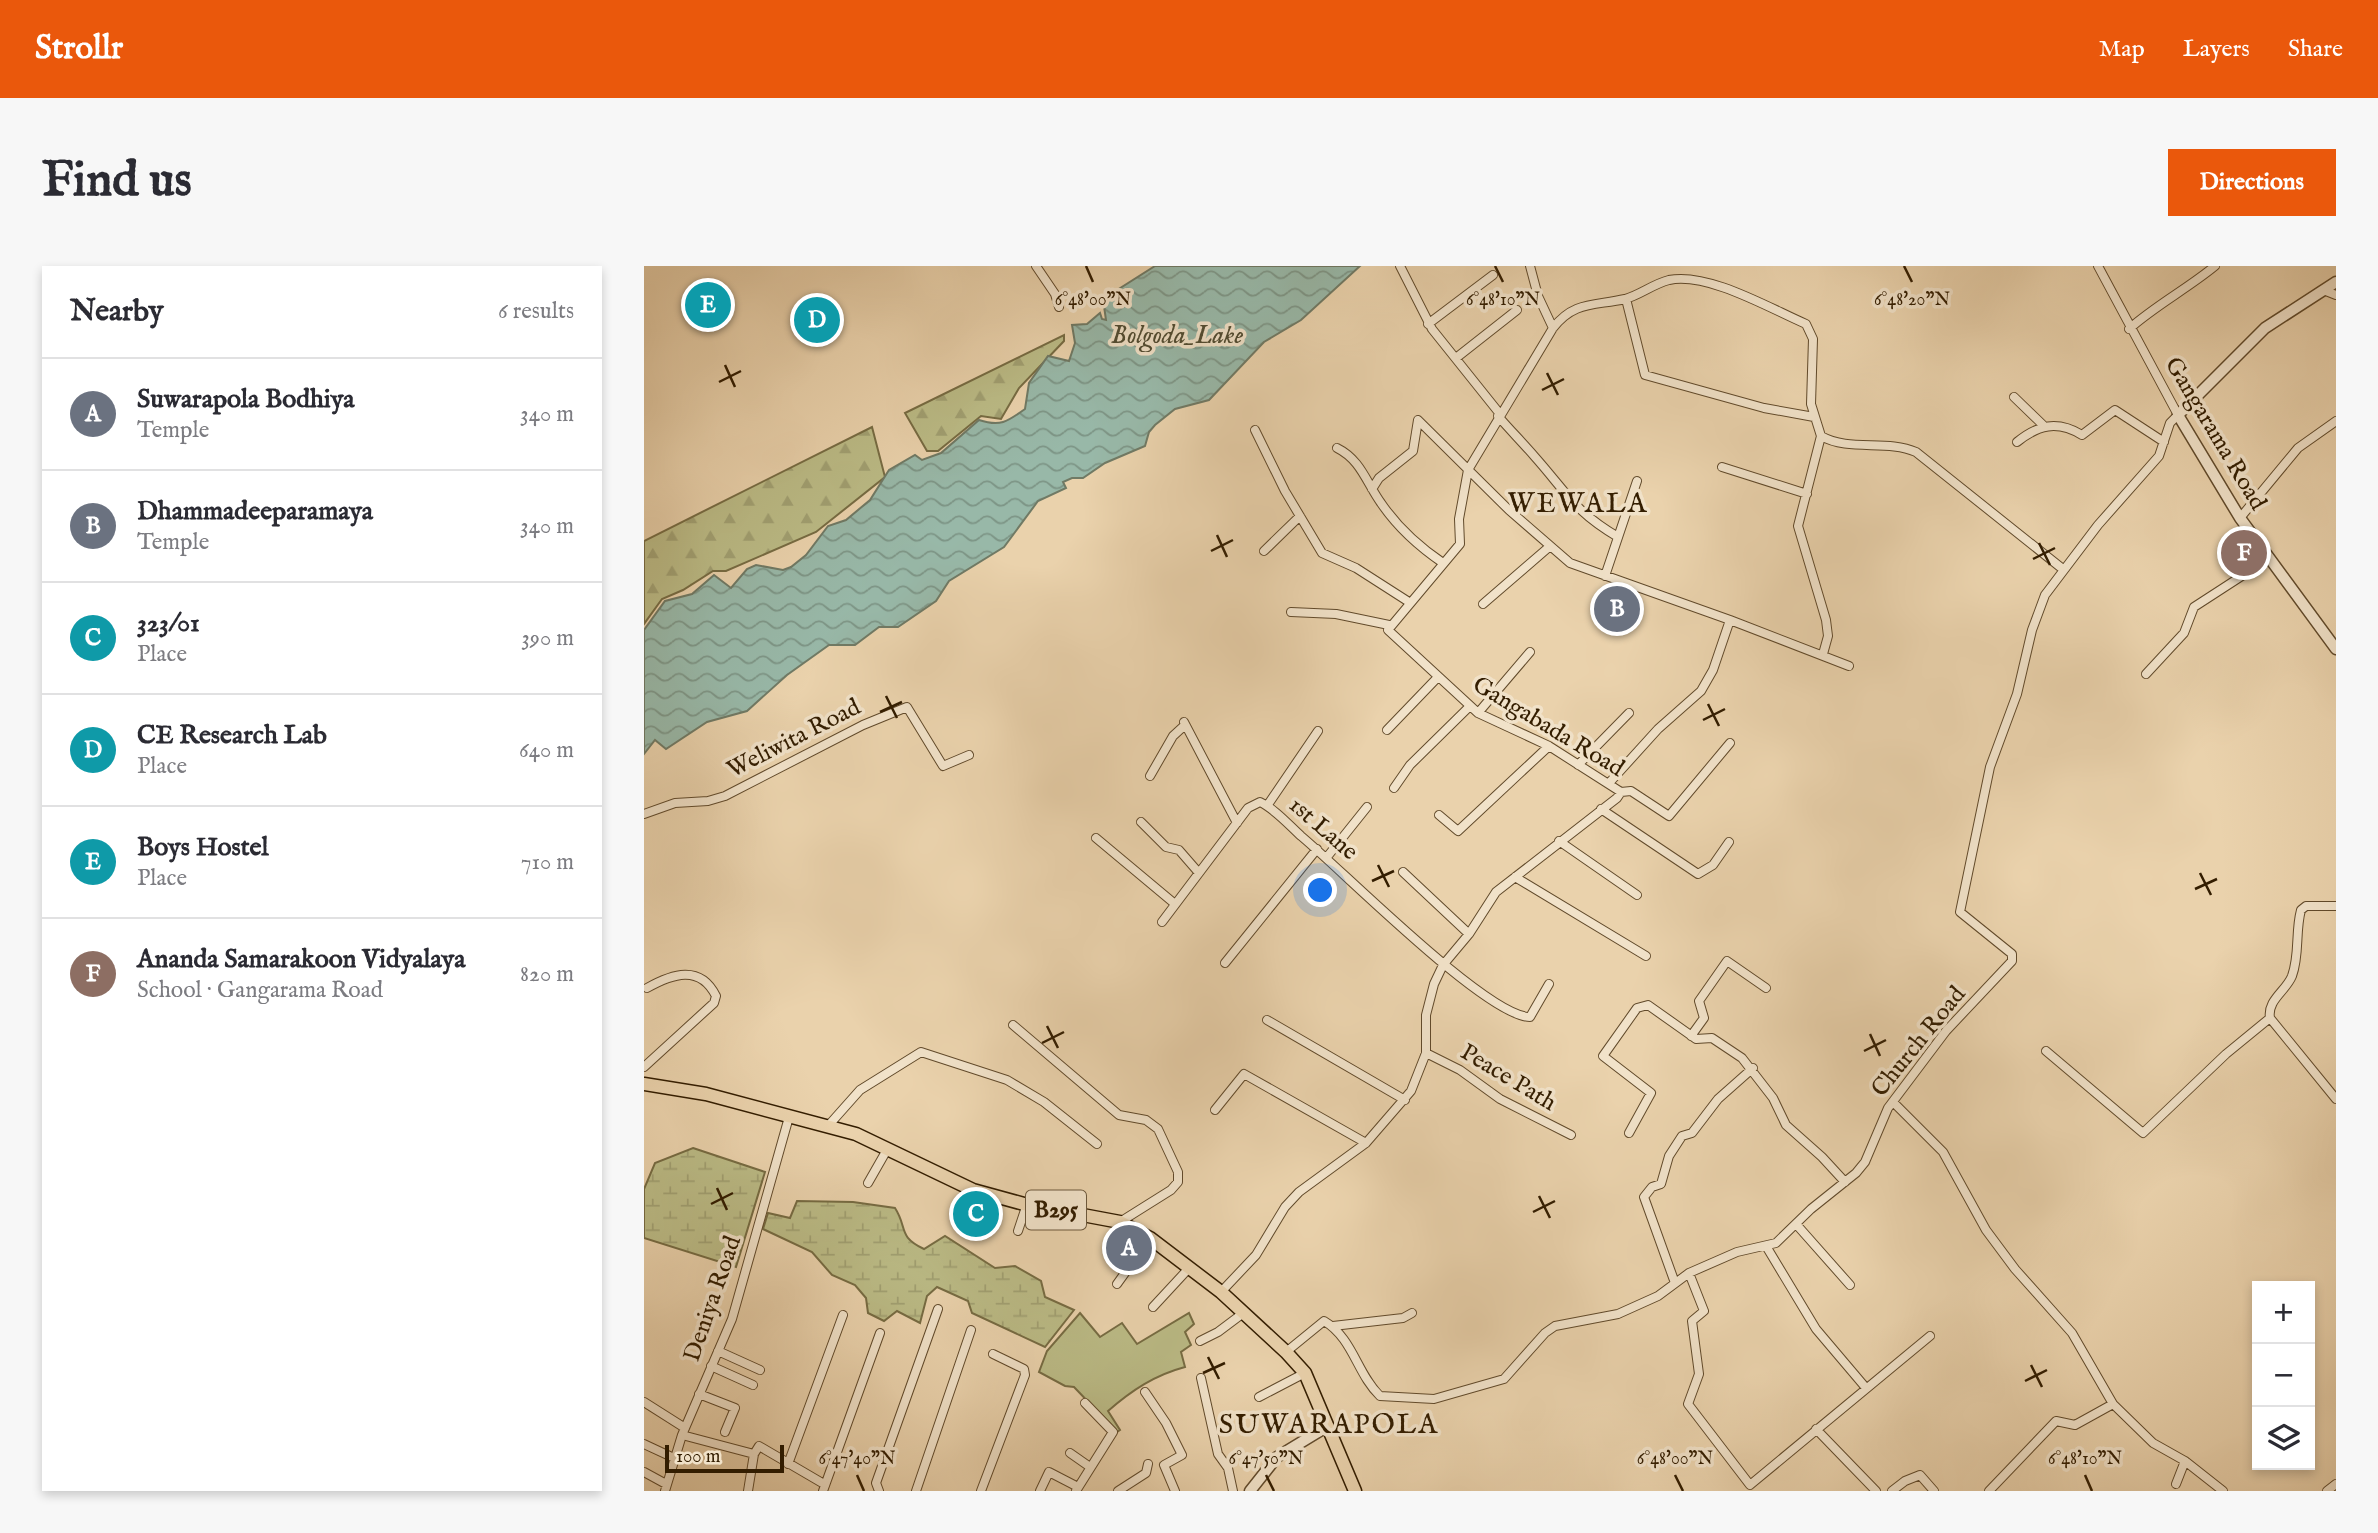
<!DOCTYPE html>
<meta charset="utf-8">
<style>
body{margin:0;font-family:"IM FELL English",serif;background:#f7f7f7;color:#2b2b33}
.controls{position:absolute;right:21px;bottom:21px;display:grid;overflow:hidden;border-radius:0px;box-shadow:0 4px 10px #0003}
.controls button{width:63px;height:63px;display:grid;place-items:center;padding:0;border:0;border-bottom:2px solid #e1e1e2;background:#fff;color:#2b2b33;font:35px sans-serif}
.scale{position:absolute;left:21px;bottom:18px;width:119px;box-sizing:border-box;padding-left:7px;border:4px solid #331d00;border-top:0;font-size:19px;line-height:24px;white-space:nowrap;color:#331d00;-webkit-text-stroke:5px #f1e2c9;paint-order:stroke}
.you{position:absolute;left:677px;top:625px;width:24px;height:24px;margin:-18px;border:5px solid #fff;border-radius:50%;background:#1a73e8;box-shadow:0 0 0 10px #1a73e833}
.badge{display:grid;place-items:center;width:46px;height:46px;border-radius:50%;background:#ea580c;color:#fff;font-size:23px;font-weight:700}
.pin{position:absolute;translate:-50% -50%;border:4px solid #fff;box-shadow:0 2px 7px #0006}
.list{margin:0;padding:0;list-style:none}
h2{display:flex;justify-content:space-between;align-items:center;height:91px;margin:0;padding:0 28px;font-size:30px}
h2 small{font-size:23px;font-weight:400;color:#7c7c81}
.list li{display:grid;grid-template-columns:46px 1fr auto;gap:21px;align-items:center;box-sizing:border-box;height:112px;padding:0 28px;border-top:2px solid #e1e1e2}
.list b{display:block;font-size:26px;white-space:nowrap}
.list p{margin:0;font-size:23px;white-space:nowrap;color:#7c7c81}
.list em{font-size:23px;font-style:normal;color:#7c7c81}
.icon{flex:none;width:38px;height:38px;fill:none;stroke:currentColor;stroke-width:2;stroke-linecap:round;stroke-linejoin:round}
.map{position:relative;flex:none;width:1692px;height:1225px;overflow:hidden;border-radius:0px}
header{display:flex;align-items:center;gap:42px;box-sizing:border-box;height:98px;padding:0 35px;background:#ea580c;color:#fff}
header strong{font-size:33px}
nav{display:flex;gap:38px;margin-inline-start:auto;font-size:24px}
.intro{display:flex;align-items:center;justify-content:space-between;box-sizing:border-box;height:168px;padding:0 42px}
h1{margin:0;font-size:49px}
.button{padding:18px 32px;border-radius:0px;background:#ea580c;color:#fff;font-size:24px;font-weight:700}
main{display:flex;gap:42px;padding:0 42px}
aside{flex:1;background:#fff;border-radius:0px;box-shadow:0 4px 10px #0003}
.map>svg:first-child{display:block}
.green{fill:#bbbb86;stroke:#776c43;stroke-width:2}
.forest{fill:url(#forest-firs);stroke:#776c43;stroke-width:2}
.wetland{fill:url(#wetland-marsh);stroke:#776c43;stroke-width:2}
.water{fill:url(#water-waves);stroke:#707a65;stroke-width:2}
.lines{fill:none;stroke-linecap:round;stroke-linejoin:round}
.minor-casing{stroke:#614a2b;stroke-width:10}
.tertiary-casing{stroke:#614a2b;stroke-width:13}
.primary-casing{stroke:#331d00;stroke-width:15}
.minor{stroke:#f1e2c9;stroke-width:8}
.tertiary{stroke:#f1e2c9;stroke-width:10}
.primary{stroke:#ead2ac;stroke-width:12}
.ticks{fill:none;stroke:#331d00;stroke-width:2.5}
.labels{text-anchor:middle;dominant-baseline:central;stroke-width:7;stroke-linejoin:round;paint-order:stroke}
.shield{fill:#f1e2c9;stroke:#6c583c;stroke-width:2}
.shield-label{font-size:23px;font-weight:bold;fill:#331d00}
.street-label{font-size:24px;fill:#331d00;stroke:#f1e2c9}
.water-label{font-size:26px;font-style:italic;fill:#514c32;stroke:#f1e2c9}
.quarter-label{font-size:28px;letter-spacing:2px;fill:#331d00;stroke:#f1e2c9}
.ticks-label{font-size:18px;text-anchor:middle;fill:#331d00;stroke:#f1e2c9;stroke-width:7;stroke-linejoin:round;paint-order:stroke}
</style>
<header>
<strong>Strollr</strong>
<nav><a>Map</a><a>Layers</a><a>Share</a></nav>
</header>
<div class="intro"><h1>Find us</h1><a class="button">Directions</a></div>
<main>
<aside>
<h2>Nearby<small>6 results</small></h2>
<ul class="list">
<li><span class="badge" style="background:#6b7280">A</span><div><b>Suwarapola Bodhiya</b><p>Temple</p></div><em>340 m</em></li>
<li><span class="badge" style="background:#6b7280">B</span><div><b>Dhammadeeparamaya</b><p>Temple</p></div><em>340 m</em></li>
<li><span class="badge" style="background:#0f9aa8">C</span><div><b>323/01</b><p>Place</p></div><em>390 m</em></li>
<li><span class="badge" style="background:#0f9aa8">D</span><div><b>CE Research Lab</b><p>Place</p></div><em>640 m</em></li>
<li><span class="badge" style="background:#0f9aa8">E</span><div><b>Boys Hostel</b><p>Place</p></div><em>710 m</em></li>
<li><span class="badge" style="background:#8d6e63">F</span><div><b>Ananda Samarakoon Vidyalaya</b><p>School · Gangarama Road</p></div><em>820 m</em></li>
</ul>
</aside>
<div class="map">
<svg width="1692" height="1225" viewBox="0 0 1692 1225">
<defs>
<pattern id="forest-firs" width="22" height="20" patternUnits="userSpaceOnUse" patternTransform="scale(1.75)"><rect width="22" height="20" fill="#bbbb86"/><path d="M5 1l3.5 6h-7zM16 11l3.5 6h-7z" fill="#a1a072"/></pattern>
<pattern id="wetland-marsh" width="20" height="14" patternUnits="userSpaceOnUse" patternTransform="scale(1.75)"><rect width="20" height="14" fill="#bbbb86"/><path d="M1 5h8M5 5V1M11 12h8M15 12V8" fill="none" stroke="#a1a072"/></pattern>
<pattern id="water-waves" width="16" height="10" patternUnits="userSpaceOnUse" patternTransform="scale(1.75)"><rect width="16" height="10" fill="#98b8a8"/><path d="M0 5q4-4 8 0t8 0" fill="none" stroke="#7d9586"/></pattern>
</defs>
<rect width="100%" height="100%" fill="#ead2ac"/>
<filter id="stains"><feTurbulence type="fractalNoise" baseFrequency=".00286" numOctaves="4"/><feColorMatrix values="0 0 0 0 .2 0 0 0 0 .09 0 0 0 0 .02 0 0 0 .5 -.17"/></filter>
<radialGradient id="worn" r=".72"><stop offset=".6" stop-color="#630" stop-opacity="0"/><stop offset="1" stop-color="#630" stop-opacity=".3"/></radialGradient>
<!-- green -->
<path class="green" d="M436,1047L456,1071L478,1057L493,1078L545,1047L550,1058L541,1066L547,1079L537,1086L541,1101C511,1109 488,1124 464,1145L476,1164L473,1166L430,1121L421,1120L395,1106L403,1085Z"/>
<!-- forest -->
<path class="forest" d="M420,69V75L375,122L357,153L337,150L294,185H283L261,147Z
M228,161L241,211L172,266L82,305H69L39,324L18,333L0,358V275Z"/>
<!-- wetland -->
<path class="wetland" d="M49,882L121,906L92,1001L0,972V923L11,897Z
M153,935L209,936L251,942C264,962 253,970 280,983L301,970L351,1002L371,1000L397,1015L401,1031L430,1044L401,1081L328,1047L324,1035L293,1021L283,1030L276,1057L253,1045L240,1055L224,1047L222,1032L211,1019L188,1009L168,986L119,963L124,947L146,952Z"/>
<!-- water -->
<path class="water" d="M511,0H716L657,54L620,76L565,134L531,143L511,159L505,166L501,180L461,197L439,212H428L419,216L422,222L394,235L360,281L305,315L292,335L254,361H235L211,379H185L143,409L103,445L63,456L22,483L11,474L0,488V364L21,335L48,328L70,309L87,322L103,303L112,299L139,304L147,301L162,289L184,260L202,254L226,234L245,204L271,189L278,194L297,187L335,154C356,161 363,156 381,143L385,117L404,90L425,95L431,77L428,59L443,58L456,47L458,53L462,54L459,33Z"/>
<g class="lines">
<defs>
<path id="minor" d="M392,0L411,28L415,41
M756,0L788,63L856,148
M886,0L894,30L909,62
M1682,25L1692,29
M982,33L1001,109L1120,142L1170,151
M784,58L849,9
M1485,63C1512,39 1543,23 1571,0
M812,92L873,44
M1370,131L1400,160
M854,150C866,164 879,177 891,191C923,227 930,245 974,271
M611,164L641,225L678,287L712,302L765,336
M1177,170L1154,260L1182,354L1184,370L1179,388
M1373,176C1394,159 1413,154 1438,169L1471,144L1520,176
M693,182C717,194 722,216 737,237C754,262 774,280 799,297
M1078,201L1163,228
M728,223L735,212L769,185L774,154L865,244L926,297L1086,354L1069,404L1057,425L1014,463L966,516
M1596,252L1654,182L1692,155
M620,285L656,250
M961,310L993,215
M839,338L905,281
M647,346L692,348L745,359
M1086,354L1205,400
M1502,408L1540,367L1550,341L1624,293
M834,447L886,386
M540,456L593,557
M743,464L794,411
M934,499L985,447
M506,510L529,470L541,459
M750,522L766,499L825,441
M977,526L987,525L1025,550L1086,477
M623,540L674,465
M957,543L1054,608L1069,599L1085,576
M0,548L31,537L64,535L81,530L219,459L263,441L299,500L325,489
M795,549L814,565L905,480
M497,556L522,581L535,584L555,607
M452,572L531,638
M915,575L993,629
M683,591L723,541
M759,606L825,668
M871,611L1002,690
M518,656L604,542L616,536C631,543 645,559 657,570C698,604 843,751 886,751L905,718
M581,697L673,583
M1626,752L1692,833
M623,754L761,834
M369,759L475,849L502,854L514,863L534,906V916L527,924L476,956
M1047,770L1060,752L1055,735L1083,695L1122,722
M1402,785L1499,867L1582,788L1626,752C1623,734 1642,725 1648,710C1656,688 1651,666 1657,644L1662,640H1692
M782,787L816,804L856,833L927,869
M0,801L70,737L72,730C56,698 28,708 3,722
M1249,836L1299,886L1342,964L1371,1003L1428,1067L1469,1138L1509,1177L1541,1195L1579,1225
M571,844L600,808L722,877
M184,860L216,824L277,786L363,814L400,836L453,878
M985,867L1007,827L959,790L993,742L1004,739L1052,773L1068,772L1098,792L1129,832L1142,859L1178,891L1201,916
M224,917L244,882
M1152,958L1206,1019
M374,965L383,938
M1122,980L1172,1063L1222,1122
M1045,1007L1060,1045L1048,1055L1055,1108L1044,1138L1106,1219L1286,1070
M1031,1017L1000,931L1008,921L1017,918L1025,890L1038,870L1048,867L1074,833L1109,802
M473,1018L506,972
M577,1026L612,989L641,941L655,926L722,877L767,825L782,787V749L790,718L799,699L825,668L852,626L973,532L977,526L905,480L834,447L744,364L816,278L815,253L824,204L909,62C930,35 950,40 981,33C996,29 1009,18 1025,14C1064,6 1125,42 1162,58L1169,73L1167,138L1177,170C1205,186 1243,173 1272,186L1420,304
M509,1041L546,1001
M689,1060L759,1052L768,1047
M556,1075L574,1066L598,1048
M74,1085L116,1104
M642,1086L680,1055C709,1072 713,1108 736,1130L790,1133L860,1113L901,1067L911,1060L974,1048L1014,1030L1045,1007L1093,986L1132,977L1167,943L1212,907L1221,896L1244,842L1302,765L1368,695V688L1316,646L1346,501L1373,428L1388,364L1401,329L1454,259L1515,190L1526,157L1534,149L1454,0
M67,1100L109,1119
M557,1112L574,1188L584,1202L589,1225
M501,1126L522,1157L538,1189L520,1199L531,1225
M55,1128L91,1142L81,1166
M615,1131L661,1107
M0,1136L41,1162
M1172,1163L1232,1225
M38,1169L110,1188
M0,1178L30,1192
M426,1187L446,1201
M144,1198L199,1049
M0,1206L22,1218
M1532,1218L1541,1195
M21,1225L38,1169L88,1053L145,851
M104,1225L110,1188L115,1180L180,1218
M179,1225L236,1067
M235,1225L232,1217L294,1043
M272,1225L327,1064
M337,1225L381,1109L380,1103L349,1088
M396,1225L405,1206L434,1221
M432,1225L469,1166L441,1137
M474,1225L502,1207L504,1198
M1248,1225L1261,1215L1276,1209L1290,1225
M1345,1225L1412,1155L1431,1159L1469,1138
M1683,1225L1692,1218"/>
<path id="tertiary" d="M1692,16L1621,62L1534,149L1596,252L1692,383
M606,1225L633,1191L684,1160"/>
<path id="primary" d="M0,818L62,828L212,868L329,924L380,938L476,956L506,972L577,1026L642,1086L661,1107L711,1225"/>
</defs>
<!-- minor casing -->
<use href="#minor" class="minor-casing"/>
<!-- tertiary casing -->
<use href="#tertiary" class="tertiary-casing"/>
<!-- primary casing -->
<use href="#primary" class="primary-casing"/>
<!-- minor -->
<use href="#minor" class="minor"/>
<!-- tertiary -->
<use href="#tertiary" class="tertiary"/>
<!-- primary -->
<use href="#primary" class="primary"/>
</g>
<!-- ticks -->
<path class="ticks" d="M442,0L449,16M851,0L859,16M1260,0L1268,16M81,99L91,121M903,107L914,129M75,116L97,105M898,124L920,113M573,269L583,291M1395,277L1406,299M567,285L589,274M1389,293L1411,282M242,430L253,452M1064,438L1075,460M236,446L258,436M1059,454L1081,443M734,599L745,621M1556,607L1567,629M728,615L750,605M1551,623L1573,613M403,760L414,782M1226,768L1236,790M398,777L420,766M1220,785L1242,774M73,922L83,944M895,930L906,952M67,938L89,927M889,946L911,935M564,1091L575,1113M1387,1099L1398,1121M559,1107L581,1097M1381,1115L1403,1104M213,1209L220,1225M622,1209L630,1225M1031,1209L1039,1225M1441,1209L1448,1225"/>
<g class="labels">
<!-- shield labels -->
<rect class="shield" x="382" y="924.5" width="60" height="39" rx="5"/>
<g class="shield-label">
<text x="412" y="944">B295</text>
</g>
<!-- street labels -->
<g class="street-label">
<text transform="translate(1571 168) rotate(59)">Gangarama Road</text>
<text transform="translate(904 461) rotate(31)">Gangabada Road</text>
<text transform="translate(150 473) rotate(-27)">Weliwita Road</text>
<text transform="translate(679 563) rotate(41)">1st Lane</text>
<text transform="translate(1275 776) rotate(-51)">Church Road</text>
<text transform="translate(864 812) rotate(31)">Peace Path</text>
<text transform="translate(69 1033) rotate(-71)">Deniya Road</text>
</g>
<!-- water labels -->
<g class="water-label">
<text x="533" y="69">Bolgoda_Lake</text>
</g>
<!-- quarter labels -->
<g class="quarter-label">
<text x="934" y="238">WEWALA</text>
<text x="685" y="1159">SUWARAPOLA</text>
</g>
</g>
<g class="ticks-label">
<text x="449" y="39">6°48'00"N</text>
<text x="859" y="39">6°48'10"N</text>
<text x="1268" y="39">6°48'20"N</text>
<text x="213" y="1198">6°47'40"N</text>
<text x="622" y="1198">6°47'50"N</text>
<text x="1031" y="1198">6°48'00"N</text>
<text x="1441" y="1198">6°48'10"N</text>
</g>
<rect width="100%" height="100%" filter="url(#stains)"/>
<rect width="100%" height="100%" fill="url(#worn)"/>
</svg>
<div class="controls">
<button>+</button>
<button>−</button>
<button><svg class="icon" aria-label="layers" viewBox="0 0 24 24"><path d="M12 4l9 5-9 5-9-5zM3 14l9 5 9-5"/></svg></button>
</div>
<div class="scale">100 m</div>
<div class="you"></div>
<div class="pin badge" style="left:485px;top:982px;background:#6b7280">A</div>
<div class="pin badge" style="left:973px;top:343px;background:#6b7280">B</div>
<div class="pin badge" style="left:332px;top:948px;background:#0f9aa8">C</div>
<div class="pin badge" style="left:173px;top:54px;background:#0f9aa8">D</div>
<div class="pin badge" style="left:64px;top:39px;background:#0f9aa8">E</div>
<div class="pin badge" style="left:1600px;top:287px;background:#8d6e63">F</div>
</div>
</main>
